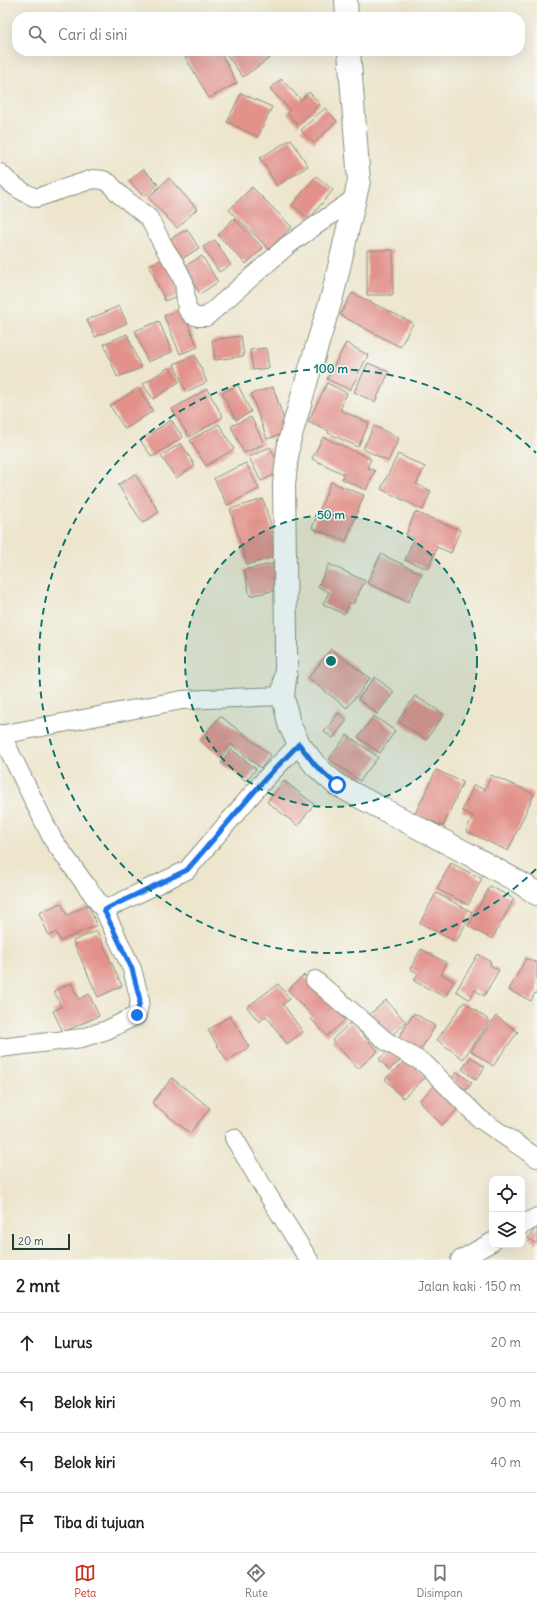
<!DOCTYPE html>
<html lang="id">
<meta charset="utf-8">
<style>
body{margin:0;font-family:Delius,sans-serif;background:#f2f2f2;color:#202124}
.controls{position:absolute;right:12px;bottom:12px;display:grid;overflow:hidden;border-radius:8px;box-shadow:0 4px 16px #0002}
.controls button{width:36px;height:36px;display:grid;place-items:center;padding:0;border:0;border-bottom:1px solid #e0e0e0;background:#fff;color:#202124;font:20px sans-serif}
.scale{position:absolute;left:12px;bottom:10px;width:58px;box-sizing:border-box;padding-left:4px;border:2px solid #1f3d34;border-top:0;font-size:11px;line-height:14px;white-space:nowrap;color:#1f3d34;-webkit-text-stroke:3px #f6f6f2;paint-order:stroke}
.stop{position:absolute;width:12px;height:12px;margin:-9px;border:3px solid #1a73e8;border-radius:50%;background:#fff}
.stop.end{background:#1a73e8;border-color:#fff;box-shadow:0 1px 4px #0008}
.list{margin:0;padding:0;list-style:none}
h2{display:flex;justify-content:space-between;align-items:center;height:52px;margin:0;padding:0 16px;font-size:17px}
h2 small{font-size:13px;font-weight:400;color:#757577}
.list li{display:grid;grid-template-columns:26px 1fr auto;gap:12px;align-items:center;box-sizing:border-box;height:60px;padding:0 16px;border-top:1px solid #e0e0e0}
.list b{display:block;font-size:15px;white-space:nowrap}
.list em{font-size:13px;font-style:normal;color:#757577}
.icon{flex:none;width:22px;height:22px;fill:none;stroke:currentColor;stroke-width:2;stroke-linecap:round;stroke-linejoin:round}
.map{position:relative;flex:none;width:537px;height:1260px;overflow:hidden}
.search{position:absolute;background:#fff;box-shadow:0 4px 16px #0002;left:12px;right:12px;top:12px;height:44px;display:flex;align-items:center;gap:10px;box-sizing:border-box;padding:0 14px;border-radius:16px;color:#757577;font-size:15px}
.sheet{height:292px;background:#fff}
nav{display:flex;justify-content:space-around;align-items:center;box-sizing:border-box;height:56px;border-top:1px solid #e0e0e0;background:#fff;font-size:11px;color:#757577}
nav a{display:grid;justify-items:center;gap:2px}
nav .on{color:#c8321e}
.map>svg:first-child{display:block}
.building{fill:#e2928b}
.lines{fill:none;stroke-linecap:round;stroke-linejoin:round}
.minor-casing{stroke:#869280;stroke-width:20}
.tertiary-casing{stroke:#869280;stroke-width:24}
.minor{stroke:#fff;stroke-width:18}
.tertiary{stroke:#fff;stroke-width:22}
.route{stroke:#1a73e8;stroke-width:5}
.ring{fill:none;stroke:#0f766e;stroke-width:2;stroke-dasharray:7 5}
.centre{fill:#0f766e;stroke:#f6f6f2;stroke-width:2}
.ring-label{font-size:12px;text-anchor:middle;font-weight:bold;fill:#0f766e;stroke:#f6f6f2;stroke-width:3;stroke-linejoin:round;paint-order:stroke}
</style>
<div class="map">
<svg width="537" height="1260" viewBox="0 0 537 1260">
<rect width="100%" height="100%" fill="#f6f6f2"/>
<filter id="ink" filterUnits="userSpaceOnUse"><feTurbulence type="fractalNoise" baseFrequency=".025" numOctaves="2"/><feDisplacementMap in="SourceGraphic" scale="8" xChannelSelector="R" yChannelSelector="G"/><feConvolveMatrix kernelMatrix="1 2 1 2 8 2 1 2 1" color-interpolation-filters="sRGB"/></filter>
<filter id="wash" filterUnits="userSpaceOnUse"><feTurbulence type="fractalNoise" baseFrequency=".012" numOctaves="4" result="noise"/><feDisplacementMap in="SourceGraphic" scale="16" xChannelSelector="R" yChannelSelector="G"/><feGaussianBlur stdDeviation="0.9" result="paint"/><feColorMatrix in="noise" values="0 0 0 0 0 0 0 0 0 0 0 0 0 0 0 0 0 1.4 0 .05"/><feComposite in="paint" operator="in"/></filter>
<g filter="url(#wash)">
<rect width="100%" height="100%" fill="#ede6cd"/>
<g id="blocks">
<!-- building -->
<path class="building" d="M182,51H220L237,83L209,98Z
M224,51H266L271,57L243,77Z
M281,79L301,100L309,92L320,104L298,125L287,113L290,110L270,89Z
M241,93L272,107L258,137L227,122Z
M325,108L337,121L314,143L301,130Z
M291,139L308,166L277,186L260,158Z
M143,169L158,184L144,197L129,181Z
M316,176L333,190L309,219L292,205Z
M169,178L197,209L177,228L148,197Z
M252,187L292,227L269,249L229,210Z
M234,218L263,248L246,264L218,235Z
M187,229L199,248L179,261L167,241Z
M215,240L231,265L219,272L203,247Z
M367,250H393V295H367Z
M202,256L218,282L200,294L183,267Z
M166,258L182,294L165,301L149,265Z
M352,293L413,323L400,347L340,315Z
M119,306L127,323L95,337L87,320Z
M181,309L198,347L180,354L164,316Z
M159,321L172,352L148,362L135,331Z
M127,334L141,368L117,377L104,344Z
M241,336L244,356L215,360L212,340Z
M346,343L368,355L350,390L327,379Z
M266,348L269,368L253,370L250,350Z
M195,355L207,382L186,392L174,364Z
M368,363L389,372L375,402L354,392Z
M169,367L179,382L153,399L143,384Z
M327,383L347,393L340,410L369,423L358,447L328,433L329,431L308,422Z
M238,385L251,412L236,420L222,393Z
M273,387L288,432L267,439L251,394Z
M138,388L153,411L125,429L110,406Z
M207,389L223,417L189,437L172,409Z
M251,417L264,444L244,453L231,426Z
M171,420L183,437L152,457L140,440Z
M219,424L234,449L206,466L190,440Z
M374,426L399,438L388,461L363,449Z
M323,437L371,459L367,467L375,471L366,490L342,479L344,474L312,459Z
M181,443L195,466L176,478L161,456Z
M270,447L282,471L261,481L249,457Z
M398,454L425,467L416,484L431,491L423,510L381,489Z
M246,463L259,489L227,505L214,478Z
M135,474L159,512L143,523L118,485Z
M331,482L364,495L346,541L312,528Z
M263,499L280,555L247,565L230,509Z
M415,512L460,530L451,553L437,547L428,569L405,560L414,538L406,535Z
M381,554L422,574L408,602L367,583Z
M275,563L281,589L250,596L244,570Z
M329,564L365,581L353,604L350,602L344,614L323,604L329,592L318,587Z
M331,649L370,678L347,708L308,678Z
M375,677L394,692L377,714L358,699Z
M415,696L444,714L426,740L398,721Z
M338,713L347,720L333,738L324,732Z
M220,716L271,755L261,768L231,744L221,757L200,741Z
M374,716L395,731L380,753L358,737Z
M347,735L378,757L360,781L329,759Z
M231,749L256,769L246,781L221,762Z
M436,770L463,782L443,826L415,814Z
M491,775L534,794L508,851L466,831L473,816L462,811L474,785L485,790Z
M284,781L314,804L298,826L267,802Z
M451,863L482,879L468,905L437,889Z
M490,886L514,899L492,939L468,926Z
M436,893L472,912L456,942L420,923Z
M61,903L67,915L88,905L97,925L60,941L56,932L49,936L39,913Z
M97,931L122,986L98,997L73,941Z
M421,949L447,963L441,974L454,981L445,997L414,981L418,973L410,969Z
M478,954L491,962L490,965L499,970L484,996L475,990L469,999L456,991Z
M526,958L537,963V994L535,993L531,1001L509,990Z
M304,975L345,1020L327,1036L311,1019L313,1017L288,990Z
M71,983L79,999L89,994L99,1016L63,1032L53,1011L61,1007L54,991Z
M278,984L290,999L283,1004L303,1032L287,1044L266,1016L259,1022L247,1007Z
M386,1000L406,1022L390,1037L369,1015Z
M464,1002L490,1021L463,1059L437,1040Z
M414,1013L435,1026L420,1051L398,1039Z
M230,1016L249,1047L227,1061L208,1030Z
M496,1016L518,1032L493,1066L471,1051Z
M351,1022L378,1051L358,1069L332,1040Z
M391,1048L401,1060L389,1070L379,1059Z
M471,1057L485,1067L476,1080L462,1069Z
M408,1058L426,1077L403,1098L385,1079Z
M457,1072L472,1083L466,1090L451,1079Z
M172,1078L210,1108L190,1133L152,1103Z
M435,1085L458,1109L442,1125L419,1101Z
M537,1226V1244L528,1238Z"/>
</g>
</g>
<g filter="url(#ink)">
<use href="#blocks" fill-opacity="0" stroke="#869280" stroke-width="1"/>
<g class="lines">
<defs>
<path id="minor" d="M0,173C11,185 21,192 36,198L93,179L103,180L109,183L120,195L149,218L164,247L176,266L184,282L187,309L192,315L198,317H206L288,245L355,198
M1,734L53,840L104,910L187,870L266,778L299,744
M0,735L182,700L283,696
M315,980L386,1041L425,1064L480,1119L537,1158
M0,1048L82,1038L107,1030L137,1015L140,1000L132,969L104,910
M234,1138L268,1195L309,1260
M522,1225L537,1217
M460,1260L492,1242"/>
<path id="tertiary" d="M346,0L347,17
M349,51L359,181L333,293L310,369L289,442L284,484L286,637V670L283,696L289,724L299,744L315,765L337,785L472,856L522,884L537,894"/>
</defs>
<!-- minor casing -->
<use href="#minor" class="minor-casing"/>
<!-- tertiary casing -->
<use href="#tertiary" class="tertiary-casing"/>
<!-- minor -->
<use href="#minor" class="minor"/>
<!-- tertiary -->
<use href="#tertiary" class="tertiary"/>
</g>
</g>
<g class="lines" filter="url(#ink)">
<!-- route -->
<path class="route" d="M137,1015L140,1000L132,969L104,910L187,870L266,778L299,744L315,765L337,785"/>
</g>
<!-- distance rings -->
<circle cx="331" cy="661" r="146" fill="#0f766e" fill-opacity=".12"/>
<g class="ring">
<circle cx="331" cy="661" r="146"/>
<path d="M536 869A292 292 0 1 1 536 453"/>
</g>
<circle cx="331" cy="661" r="6" class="centre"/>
<g class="ring-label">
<text x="331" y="373">100 m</text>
<text x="331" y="519">50 m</text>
</g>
</svg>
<div class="controls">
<button><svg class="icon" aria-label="locate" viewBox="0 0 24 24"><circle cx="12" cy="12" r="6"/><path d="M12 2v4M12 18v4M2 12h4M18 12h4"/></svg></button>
<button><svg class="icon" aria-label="layers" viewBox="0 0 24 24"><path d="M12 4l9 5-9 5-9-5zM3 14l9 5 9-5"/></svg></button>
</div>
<div class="scale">20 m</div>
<div class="stop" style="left:337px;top:785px"></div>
<div class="stop end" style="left:137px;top:1015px"></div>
<div class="search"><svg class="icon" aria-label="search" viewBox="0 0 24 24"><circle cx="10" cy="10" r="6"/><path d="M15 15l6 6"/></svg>Cari di sini</div>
</div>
<section class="sheet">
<h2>2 mnt<small>Jalan kaki · 150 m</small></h2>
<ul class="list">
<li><svg class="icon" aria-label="ahead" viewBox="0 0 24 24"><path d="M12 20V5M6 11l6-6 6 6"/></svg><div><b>Lurus</b></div><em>20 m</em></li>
<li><svg class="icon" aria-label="left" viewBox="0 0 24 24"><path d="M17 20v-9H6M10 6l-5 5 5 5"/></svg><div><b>Belok kiri</b></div><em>90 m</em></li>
<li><svg class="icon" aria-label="left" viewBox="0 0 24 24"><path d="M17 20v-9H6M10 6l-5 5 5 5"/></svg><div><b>Belok kiri</b></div><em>40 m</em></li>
<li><svg class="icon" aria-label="arrive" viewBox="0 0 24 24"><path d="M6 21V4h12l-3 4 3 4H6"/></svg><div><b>Tiba di tujuan</b></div></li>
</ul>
</section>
<nav>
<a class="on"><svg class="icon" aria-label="map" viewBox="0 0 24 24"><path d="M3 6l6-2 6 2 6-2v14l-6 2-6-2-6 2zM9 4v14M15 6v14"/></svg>Peta</a>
<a><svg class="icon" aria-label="directions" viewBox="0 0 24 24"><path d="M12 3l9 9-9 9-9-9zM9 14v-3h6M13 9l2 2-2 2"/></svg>Rute</a>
<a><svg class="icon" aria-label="saved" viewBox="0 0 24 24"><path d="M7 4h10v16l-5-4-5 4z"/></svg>Disimpan</a>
</nav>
